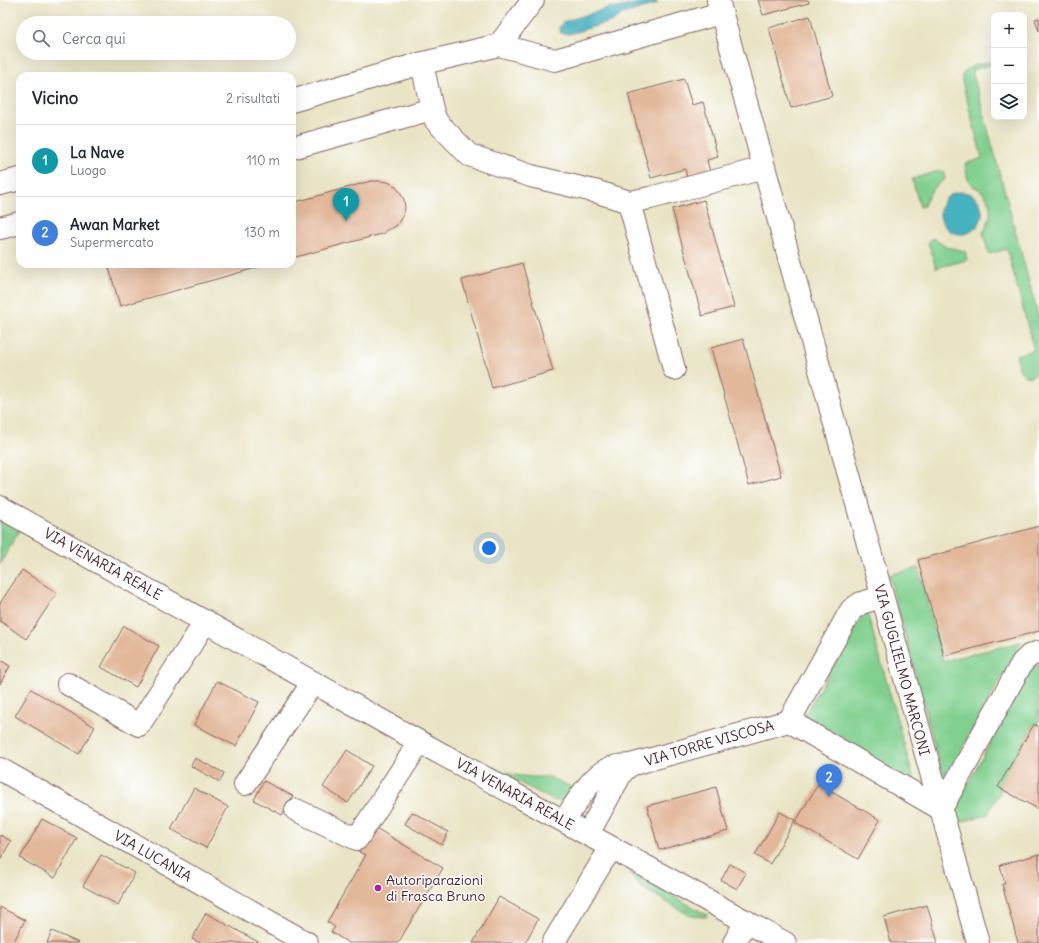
<!DOCTYPE html>
<html lang="it">
<meta charset="utf-8">
<style>
body{margin:0;font-family:Delius,sans-serif;background:#f6f6f7;color:#1f2937}
.controls{position:absolute;right:12px;top:12px;display:grid;overflow:hidden;border-radius:8px;box-shadow:0 4px 16px #0002}
.controls button{width:36px;height:36px;display:grid;place-items:center;padding:0;border:0;border-bottom:1px solid #e0e1e3;background:#fff;color:#1f2937;font:20px sans-serif}
.you{position:absolute;left:489px;top:548px;width:14px;height:14px;margin:-10px;border:3px solid #fff;border-radius:50%;background:#1a73e8;box-shadow:0 0 0 6px #1a73e833}
.badge{display:grid;place-items:center;width:26px;height:26px;border-radius:50%;background:#0f766e;color:#fff;font-size:13px;font-weight:700}
.pin{position:absolute;translate:-50% -33px;filter:drop-shadow(0 1px 2px #0008)}
.pin::after{content:'';position:absolute;top:21px;width:14px;height:12px;background:inherit;clip-path:polygon(0 0,100% 0,50% 100%)}
.list{margin:0;padding:0;list-style:none}
h2{display:flex;justify-content:space-between;align-items:center;height:52px;margin:0;padding:0 16px;font-size:17px}
h2 small{font-size:13px;font-weight:400;color:#747a83}
.list li{display:grid;grid-template-columns:26px 1fr auto;gap:12px;align-items:center;box-sizing:border-box;height:72px;padding:0 16px;border-top:1px solid #e0e1e3}
.list b{display:block;font-size:15px;white-space:nowrap}
.list p{margin:0;font-size:13px;white-space:nowrap;color:#747a83}
.list em{font-size:13px;font-style:normal;color:#747a83}
.icon{flex:none;width:22px;height:22px;fill:none;stroke:currentColor;stroke-width:2;stroke-linecap:round;stroke-linejoin:round}
.map{position:relative;flex:none;width:1039px;height:943px;overflow:hidden}
.search{position:absolute;background:#fff;box-shadow:0 4px 16px #0002;left:16px;top:16px;width:280px;height:44px;display:flex;align-items:center;gap:10px;box-sizing:border-box;padding:0 14px;border-radius:22px;color:#747a83;font-size:15px}
.panel{position:absolute;background:#fff;box-shadow:0 4px 16px #0002;left:16px;top:72px;width:280px;height:196px;border-radius:12px}
.map>svg:first-child{display:block}
.green{fill:#81d090;stroke:#66785e}
.water{fill:#44b2bf;stroke:#476875}
.building{fill:#e2b79a}
.lines{fill:none;stroke-linecap:round;stroke-linejoin:round}
.minor-casing{stroke:#826461;stroke-width:24}
.minor{stroke:#fff;stroke-width:22}
.poi-dot{fill:#b5179e;stroke:#fff;stroke-width:1.5}
.labels{text-anchor:middle;dominant-baseline:central;stroke-width:3;stroke-linejoin:round;paint-order:stroke}
.street-label{font-size:14px;fill:#4a1f2b;stroke:#fff}
.poi-label{font-size:14px;fill:#4a1f2b;stroke:#fff;text-anchor:start}
</style>
<div class="map">
<svg width="1039" height="943" viewBox="0 0 1039 943">
<rect width="100%" height="100%" fill="#fff"/>
<filter id="ink" filterUnits="userSpaceOnUse"><feTurbulence type="fractalNoise" baseFrequency=".025" numOctaves="2"/><feDisplacementMap in="SourceGraphic" scale="8" xChannelSelector="R" yChannelSelector="G"/><feConvolveMatrix kernelMatrix="1 2 1 2 8 2 1 2 1" color-interpolation-filters="sRGB"/></filter>
<filter id="wash" filterUnits="userSpaceOnUse"><feTurbulence type="fractalNoise" baseFrequency=".012" numOctaves="4" result="noise"/><feDisplacementMap in="SourceGraphic" scale="16" xChannelSelector="R" yChannelSelector="G"/><feGaussianBlur stdDeviation="0.9" result="paint"/><feColorMatrix in="noise" values="0 0 0 0 0 0 0 0 0 0 0 0 0 0 0 0 0 1.4 0 .05"/><feComposite in="paint" operator="in"/></filter>
<g filter="url(#wash)">
<rect width="100%" height="100%" fill="#e9e4c5"/>
<!-- green -->
<path class="green" d="M994,61V64L972,70L1039,319V370L1031,377C1019,376 1019,365 1016,355L1034,350L1007,249L989,254L983,233C991,219 995,204 981,191C978,188 974,187 971,184C967,181 966,169 965,164L982,158L962,81C960,65 982,64 994,61Z
M942,170L943,171L945,179C934,187 928,193 924,206L920,207L912,179Z
M933,238L946,247L965,251L967,260L936,268L928,242L929,240Z
M0,520L19,531L0,564Z
M918,568L943,661L1021,642L944,781L889,575Z
M866,608L916,787L803,718Z
M1039,664V723L1037,726L1034,724L999,786L1002,788L987,815L960,822L956,805L1033,665Z
M480,762L497,769L514,775L531,777H549L576,789C569,797 564,803 553,800Z
M631,872L707,915L706,917L691,916L641,887L630,874Z"/>
<!-- water -->
<path class="water" d="M650,0H656L657,4L622,14L613,21L569,34L561,33L559,28L563,22L611,7L618,8Z
M940 213a21 21 0 1 1 42 0a21 21 0 1 1-42 0Z"/>
<g id="blocks">
<!-- building -->
<path class="building" d="M758,0H808L809,3L763,15Z
M810,16L832,96L791,108L769,28Z
M1039,18V31L1035,19Z
M684,79L692,105L703,102L718,157L707,160L711,176L688,182L685,169L651,178L628,94Z
M371,181H380L388,182L395,186L400,192L404,200L405,208L403,215L396,226L385,231V233L292,258V203Z
M704,200L734,307L702,316L672,209Z
M522,263L553,371L492,388L462,280Z
M108,264H270L120,306Z
M743,339L781,476L749,485L711,348Z
M1039,526V631L944,656L918,560Z
M22,570L57,593L26,639L0,621V603Z
M124,626L159,646L136,687L101,667Z
M0,660L10,666L0,684Z
M217,681L259,702L236,746L194,725Z
M31,689L95,727L79,754L15,716Z
M1034,724L1039,727V807L1038,809L998,787Z
M347,750L372,766L348,803L323,787Z
M195,758L224,773L220,782L191,766Z
M264,781L293,796L282,815L254,800Z
M818,784L880,820L858,859L795,823Z
M716,787L728,831L659,850L647,806Z
M194,788L228,807L206,848L171,829Z
M412,812L448,832L442,845L405,824Z
M780,812L795,820L770,864L755,855Z
M42,819L77,838L55,878L20,858Z
M374,827L443,868L398,943H349L331,932L335,927L327,922L366,855L359,852Z
M0,835L11,841L0,860Z
M1039,854V943H1018L1002,884H1005L1000,865Z
M101,855L135,873L118,905L83,886Z
M730,864L746,873L737,889L721,880Z
M499,897L538,919L525,943H473Z
M927,905L938,943H891L884,917Z
M0,907L25,920L13,943H0Z
M206,913L260,943H200L192,939Z
M52,931L79,943H47Z"/>
</g>
</g>
<g filter="url(#ink)">
<use href="#blocks" fill-opacity="0" stroke="#826461" stroke-width="1"/>
<g class="lines">
<defs>
<path id="minor" d="M718,0L978,943
M499,45L533,0
M422,64L432,109
M292,101L415,65L499,45L555,60L721,13
M292,148L432,109L436,121L469,155L531,176L598,192L629,202
M0,184L20,179
M0,228L20,223
M674,369L629,202L650,198L764,168
M0,507L418,741L785,943
M68,684L139,725L206,621
M789,721L941,809
M789,721L851,610L861,603L882,597
M0,769L307,943
M245,784L313,682
M941,809L1022,663L1029,656L1039,652
M296,810L357,839L410,757L418,741
M564,821C575,805 589,779 606,770C613,766 622,765 630,765L789,721
M588,834L622,772L630,765
M553,943L602,862L612,848
M734,943L746,921"/>
</defs>
<!-- minor casing -->
<use href="#minor" class="minor-casing"/>
<!-- minor -->
<use href="#minor" class="minor"/>
</g>
</g>
<!-- markers -->
<circle class="poi-dot" cx="378" cy="888" r="4"/>
<g class="labels">
<!-- street labels -->
<g class="street-label">
<text transform="translate(103 564) rotate(29)">VIA VENARIA REALE</text>
<text transform="translate(902 670) rotate(75)">VIA GUGLIELMO MARCONI</text>
<text transform="translate(709 743) rotate(-16)">VIA TORRE VISCOSA</text>
<text transform="translate(515 794) rotate(29)">VIA VENARIA REALE</text>
<text transform="translate(153 856) rotate(30)">VIA LUCANIA</text>
</g>
<!-- poi labels -->
<g class="poi-label">
<text x="386" y="880">Autoriparazioni<tspan x="386" dy="16">di Frasca Bruno</tspan></text>
</g>
</g>
</svg>
<div class="controls">
<button>+</button>
<button>−</button>
<button><svg class="icon" aria-label="layers" viewBox="0 0 24 24"><path d="M12 4l9 5-9 5-9-5zM3 14l9 5 9-5"/></svg></button>
</div>
<div class="you"></div>
<div class="pin badge" style="left:346px;top:221px;background:#0f9aa8">1</div>
<div class="pin badge" style="left:829px;top:797px;background:#3f7fe0">2</div>
<div class="search"><svg class="icon" aria-label="search" viewBox="0 0 24 24"><circle cx="10" cy="10" r="6"/><path d="M15 15l6 6"/></svg>Cerca qui</div>
<section class="panel">
<h2>Vicino<small>2 risultati</small></h2>
<ul class="list">
<li><span class="badge" style="background:#0f9aa8">1</span><div><b>La Nave</b><p>Luogo</p></div><em>110 m</em></li>
<li><span class="badge" style="background:#3f7fe0">2</span><div><b>Awan Market</b><p>Supermercato</p></div><em>130 m</em></li>
</ul>
</section>
</div>
